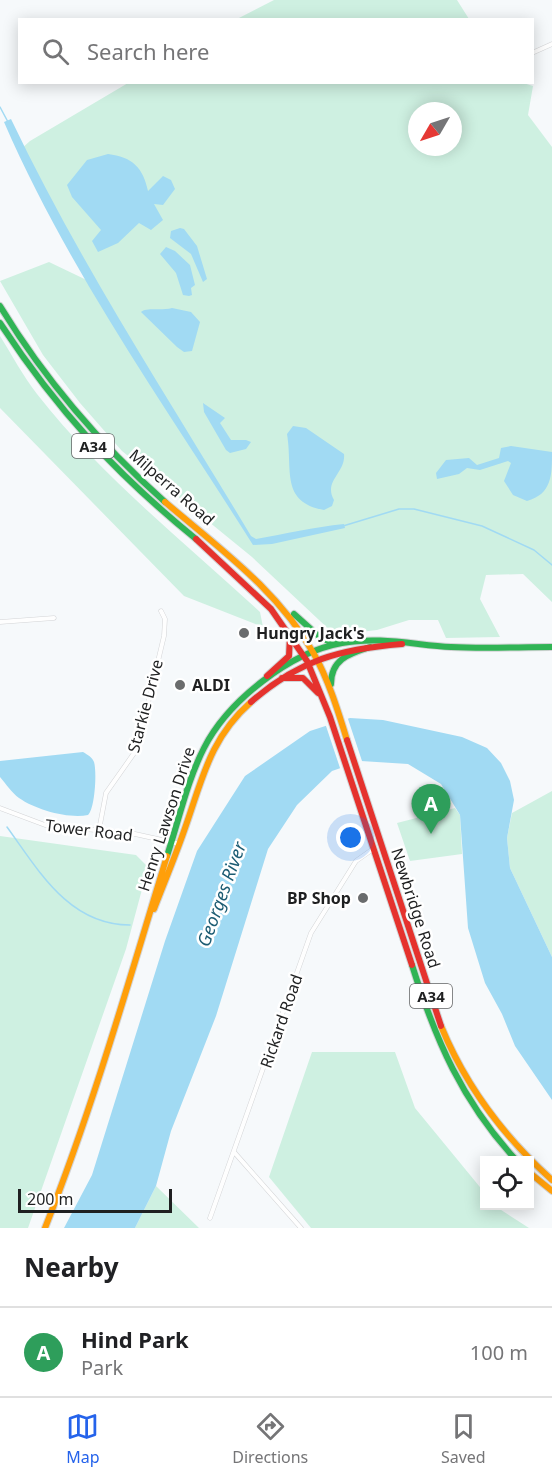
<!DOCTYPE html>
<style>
body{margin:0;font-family:"Noto Sans",sans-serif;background:#f2f2f2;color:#202124}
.controls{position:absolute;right:18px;bottom:18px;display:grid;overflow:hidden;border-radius:0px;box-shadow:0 3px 15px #0003}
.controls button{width:54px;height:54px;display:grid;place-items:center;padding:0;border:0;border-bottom:2px solid #e0e0e0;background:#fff;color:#202124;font:30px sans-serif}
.compass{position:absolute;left:408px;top:102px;width:54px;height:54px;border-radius:50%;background:#fff;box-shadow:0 3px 15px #0003;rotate:231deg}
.scale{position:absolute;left:18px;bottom:15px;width:154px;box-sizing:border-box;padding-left:6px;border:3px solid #1f2021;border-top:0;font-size:16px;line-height:21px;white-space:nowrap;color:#1f2021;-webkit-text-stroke:4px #fff;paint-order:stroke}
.you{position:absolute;left:351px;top:838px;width:21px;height:21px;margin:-15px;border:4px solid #fff;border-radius:50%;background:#1a73e8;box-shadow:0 0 0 9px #1a73e833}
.badge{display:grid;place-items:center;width:39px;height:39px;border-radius:50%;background:#2563eb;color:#fff;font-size:20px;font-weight:700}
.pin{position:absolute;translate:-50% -50px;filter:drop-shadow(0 2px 3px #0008)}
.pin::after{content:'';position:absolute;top:32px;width:21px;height:18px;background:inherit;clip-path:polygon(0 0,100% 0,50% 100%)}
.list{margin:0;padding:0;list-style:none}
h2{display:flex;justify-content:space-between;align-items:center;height:78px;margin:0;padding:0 24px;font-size:26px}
h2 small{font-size:20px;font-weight:400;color:#757577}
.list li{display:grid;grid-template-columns:39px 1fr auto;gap:18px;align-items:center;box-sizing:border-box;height:90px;padding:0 24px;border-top:2px solid #e0e0e0}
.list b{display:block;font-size:22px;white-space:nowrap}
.list p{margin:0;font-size:20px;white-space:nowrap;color:#757577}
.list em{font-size:20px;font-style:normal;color:#757577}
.icon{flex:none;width:33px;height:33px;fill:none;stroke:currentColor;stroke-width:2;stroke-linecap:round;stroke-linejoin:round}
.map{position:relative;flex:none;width:552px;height:1228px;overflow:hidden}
.search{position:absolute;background:#fff;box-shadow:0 3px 15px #0003;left:18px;right:18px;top:18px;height:66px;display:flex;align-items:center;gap:15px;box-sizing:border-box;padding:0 21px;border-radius:0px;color:#757577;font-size:22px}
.sheet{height:168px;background:#fff}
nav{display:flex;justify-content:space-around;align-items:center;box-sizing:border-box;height:84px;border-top:2px solid #e0e0e0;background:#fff;font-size:16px;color:#757577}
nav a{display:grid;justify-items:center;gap:3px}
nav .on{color:#2563eb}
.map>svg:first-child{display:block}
.green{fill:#cef0e1;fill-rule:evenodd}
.water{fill:#a1daf3}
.pier{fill:#f6f9fb}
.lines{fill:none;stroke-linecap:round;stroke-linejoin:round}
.stream{stroke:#a1daf3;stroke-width:1.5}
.street-casing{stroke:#d3d4d6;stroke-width:5}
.fast-casing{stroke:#d3d4d6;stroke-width:8}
.slow-casing{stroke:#d3d4d6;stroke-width:8}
.jam-casing{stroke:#d3d4d6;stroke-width:8}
.street{stroke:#fefefe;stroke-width:4}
.fast{stroke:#30b455;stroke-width:6}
.slow{stroke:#ff9f0a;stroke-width:6}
.jam{stroke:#e5322d;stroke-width:6}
.poi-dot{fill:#6a6c6d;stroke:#fff;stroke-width:2}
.labels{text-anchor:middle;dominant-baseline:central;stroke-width:5;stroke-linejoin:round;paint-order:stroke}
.shield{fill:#fff;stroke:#626364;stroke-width:1.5}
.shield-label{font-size:15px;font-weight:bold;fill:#1f2021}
.street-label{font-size:16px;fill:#1f2021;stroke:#fff}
.poi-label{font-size:16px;font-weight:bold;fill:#1f2021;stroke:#fff;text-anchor:start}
.water-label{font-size:18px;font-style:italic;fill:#1c5c73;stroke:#fff}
</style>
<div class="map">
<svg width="552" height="1228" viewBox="0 0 552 1228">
<rect width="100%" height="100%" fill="#f6f9fb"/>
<!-- green -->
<path class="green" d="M274,0H457L469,19H237Z
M520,82L533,86L528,115L552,147V602L523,574L486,575L480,599L500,637L446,638L438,620H409L377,630L335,635L252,557L122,451L80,403L43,355L0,281L49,262L97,285L21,149L30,141L128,83ZM417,111H453V147H417Z
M0,336C12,355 23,376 37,394C101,476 184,542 260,612L263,627L184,596L0,408Z
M552,791V957L510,868L507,838L512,813Z
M455,808L460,815L462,854L410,861L397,823Z
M0,836L136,855L148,867L126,949L28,1228H0Z
M312,1052H395L415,1108L484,1192V1206H495L529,1228H311L269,1177Z
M156,1186L199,1228H135Z"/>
<!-- water -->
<path class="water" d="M11,119C80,264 169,399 251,536L256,539C285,534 314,527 344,524L345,528L272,544L253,545C166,407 69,272 4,122Z
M108,154C132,157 143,167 148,191L163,176L171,180L175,189L163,205L154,204L163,220L151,230L139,223L118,243L98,252L92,241L101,230L72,197L67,185L87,160Z
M180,228L184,229L197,246L207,279L203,282L191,254L170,238L171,231Z
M166,247L175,251L190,265L195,285L191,288L192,295L189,296L183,295L176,273L160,254Z
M172,308L191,312L200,322L192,351L184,352L177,347L141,312C146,307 162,311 172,308Z
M203,403L225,418L220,423L231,440H246L251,442L246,449L230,453L226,450L204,412Z
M293,426L306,428L344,454C346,473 323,481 334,500L332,506L324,510C280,502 293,470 287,434Z
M511,446L552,452C552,475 552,494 527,501L513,495L504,481L511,463L508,461L480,470L467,468L459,474L437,479L436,473L446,460L469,458L477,465L499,458L501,448Z
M350,718L383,720L462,737L487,748L501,763L510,781L514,800L507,838L510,868L552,957V1100L515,1046L502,1014L485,983L468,928L460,815L441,784L408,764L361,761L332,771L297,805L268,849L216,1016L171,1131L156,1186L135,1228H64L92,1175L165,941L197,851L245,776L310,731Z
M83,752C88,755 92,757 94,762C97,771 95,809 88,815C69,819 36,810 19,798C12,793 6,784 0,777V761Z"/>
<!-- pier -->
<path class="pier" d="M347,716L363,764L341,771L325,723Z"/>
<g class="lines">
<!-- stream -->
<path class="stream" d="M0,107L8,122
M343,526L399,509H414L482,526L534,550L552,565
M7,827C39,871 69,925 130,925"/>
<defs>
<path id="street" d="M532,53L552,44
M0,622L54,618
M0,808L45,825L135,834L180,844
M99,830L106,793L137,749L164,636L165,619L161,611
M234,1152L301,1228
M210,1218L311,933L356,861L373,849"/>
<path id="fast" d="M0,306C45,380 100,444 165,502
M0,323C57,410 115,473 196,539
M294,614L322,639L338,643
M331,684C331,659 349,654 370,647
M167,856C179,820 187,781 204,748C228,701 290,652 342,643C379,636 415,645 451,647C485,649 518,647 552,647
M412,965C436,1041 462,1101 516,1160"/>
<path id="slow" d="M165,502C220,549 278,590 314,654C329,681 338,711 347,740
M154,909C164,883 175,857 184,831C202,781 209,739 251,702
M441,1026C466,1087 503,1136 552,1180
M530,1173L552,1191
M45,1228C93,1107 129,981 167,856"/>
<path id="jam" d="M196,539L271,609L307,661L330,717L412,965
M267,676L289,656L290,635
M282,678H303L318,693
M251,702C299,660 340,649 402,644
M347,740L441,1026"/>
</defs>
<!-- street casing -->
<use href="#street" class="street-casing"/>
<!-- fast casing -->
<use href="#fast" class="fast-casing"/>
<!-- slow casing -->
<use href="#slow" class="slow-casing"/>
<!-- jam casing -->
<use href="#jam" class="jam-casing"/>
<!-- street -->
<use href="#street" class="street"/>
<!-- fast -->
<use href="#fast" class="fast"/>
<!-- slow -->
<use href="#slow" class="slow"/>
<!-- jam -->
<use href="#jam" class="jam"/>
</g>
<!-- markers -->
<g class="poi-dot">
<circle cx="244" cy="633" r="6"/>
<circle cx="180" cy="685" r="6"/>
<circle cx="363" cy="898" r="6"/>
</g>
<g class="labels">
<!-- shield labels -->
<g class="shield">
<rect x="72" y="434" width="42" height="24" rx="4.5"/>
<rect x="410" y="984" width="42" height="24" rx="4.5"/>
</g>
<g class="shield-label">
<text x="93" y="446">A34</text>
<text x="431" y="996">A34</text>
</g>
<!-- street labels -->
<g class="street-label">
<text transform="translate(172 487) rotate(41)">Milperra Road</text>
<text transform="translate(145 706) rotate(-75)">Starkie Drive</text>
<text transform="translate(166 819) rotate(-72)">Henry Lawson Drive</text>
<text transform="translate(89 830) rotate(7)">Tower Road</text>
<text transform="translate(416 908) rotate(72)">Newbridge Road</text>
<text transform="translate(281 1021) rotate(-71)">Rickard Road</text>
</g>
<!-- poi labels -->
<g class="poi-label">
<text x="256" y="633">Hungry Jack's</text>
<text x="192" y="685">ALDI</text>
<text x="351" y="898" text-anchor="end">BP Shop</text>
</g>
<!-- water labels -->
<g class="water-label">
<text transform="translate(221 894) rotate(-70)">Georges River</text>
</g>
</g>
</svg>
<div class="controls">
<button><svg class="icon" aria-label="locate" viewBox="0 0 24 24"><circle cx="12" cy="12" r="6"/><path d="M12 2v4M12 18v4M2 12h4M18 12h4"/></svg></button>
</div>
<svg class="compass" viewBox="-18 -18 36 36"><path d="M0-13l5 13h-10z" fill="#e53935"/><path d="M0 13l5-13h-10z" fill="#757577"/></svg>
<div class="scale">200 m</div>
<div class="you"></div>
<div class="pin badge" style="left:431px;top:834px;background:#2e9e5b">A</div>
<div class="search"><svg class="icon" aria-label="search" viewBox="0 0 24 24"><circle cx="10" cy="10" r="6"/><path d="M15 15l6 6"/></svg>Search here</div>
</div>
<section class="sheet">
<h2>Nearby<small></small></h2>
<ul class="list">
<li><span class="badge" style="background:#2e9e5b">A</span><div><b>Hind Park</b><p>Park</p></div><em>100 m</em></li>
</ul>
</section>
<nav>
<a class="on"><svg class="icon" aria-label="map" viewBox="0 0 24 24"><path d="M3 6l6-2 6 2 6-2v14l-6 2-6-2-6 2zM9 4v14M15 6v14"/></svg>Map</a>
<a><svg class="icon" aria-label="directions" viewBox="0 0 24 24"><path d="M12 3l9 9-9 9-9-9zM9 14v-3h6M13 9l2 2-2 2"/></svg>Directions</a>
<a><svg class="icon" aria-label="saved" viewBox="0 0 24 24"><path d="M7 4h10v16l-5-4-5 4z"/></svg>Saved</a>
</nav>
